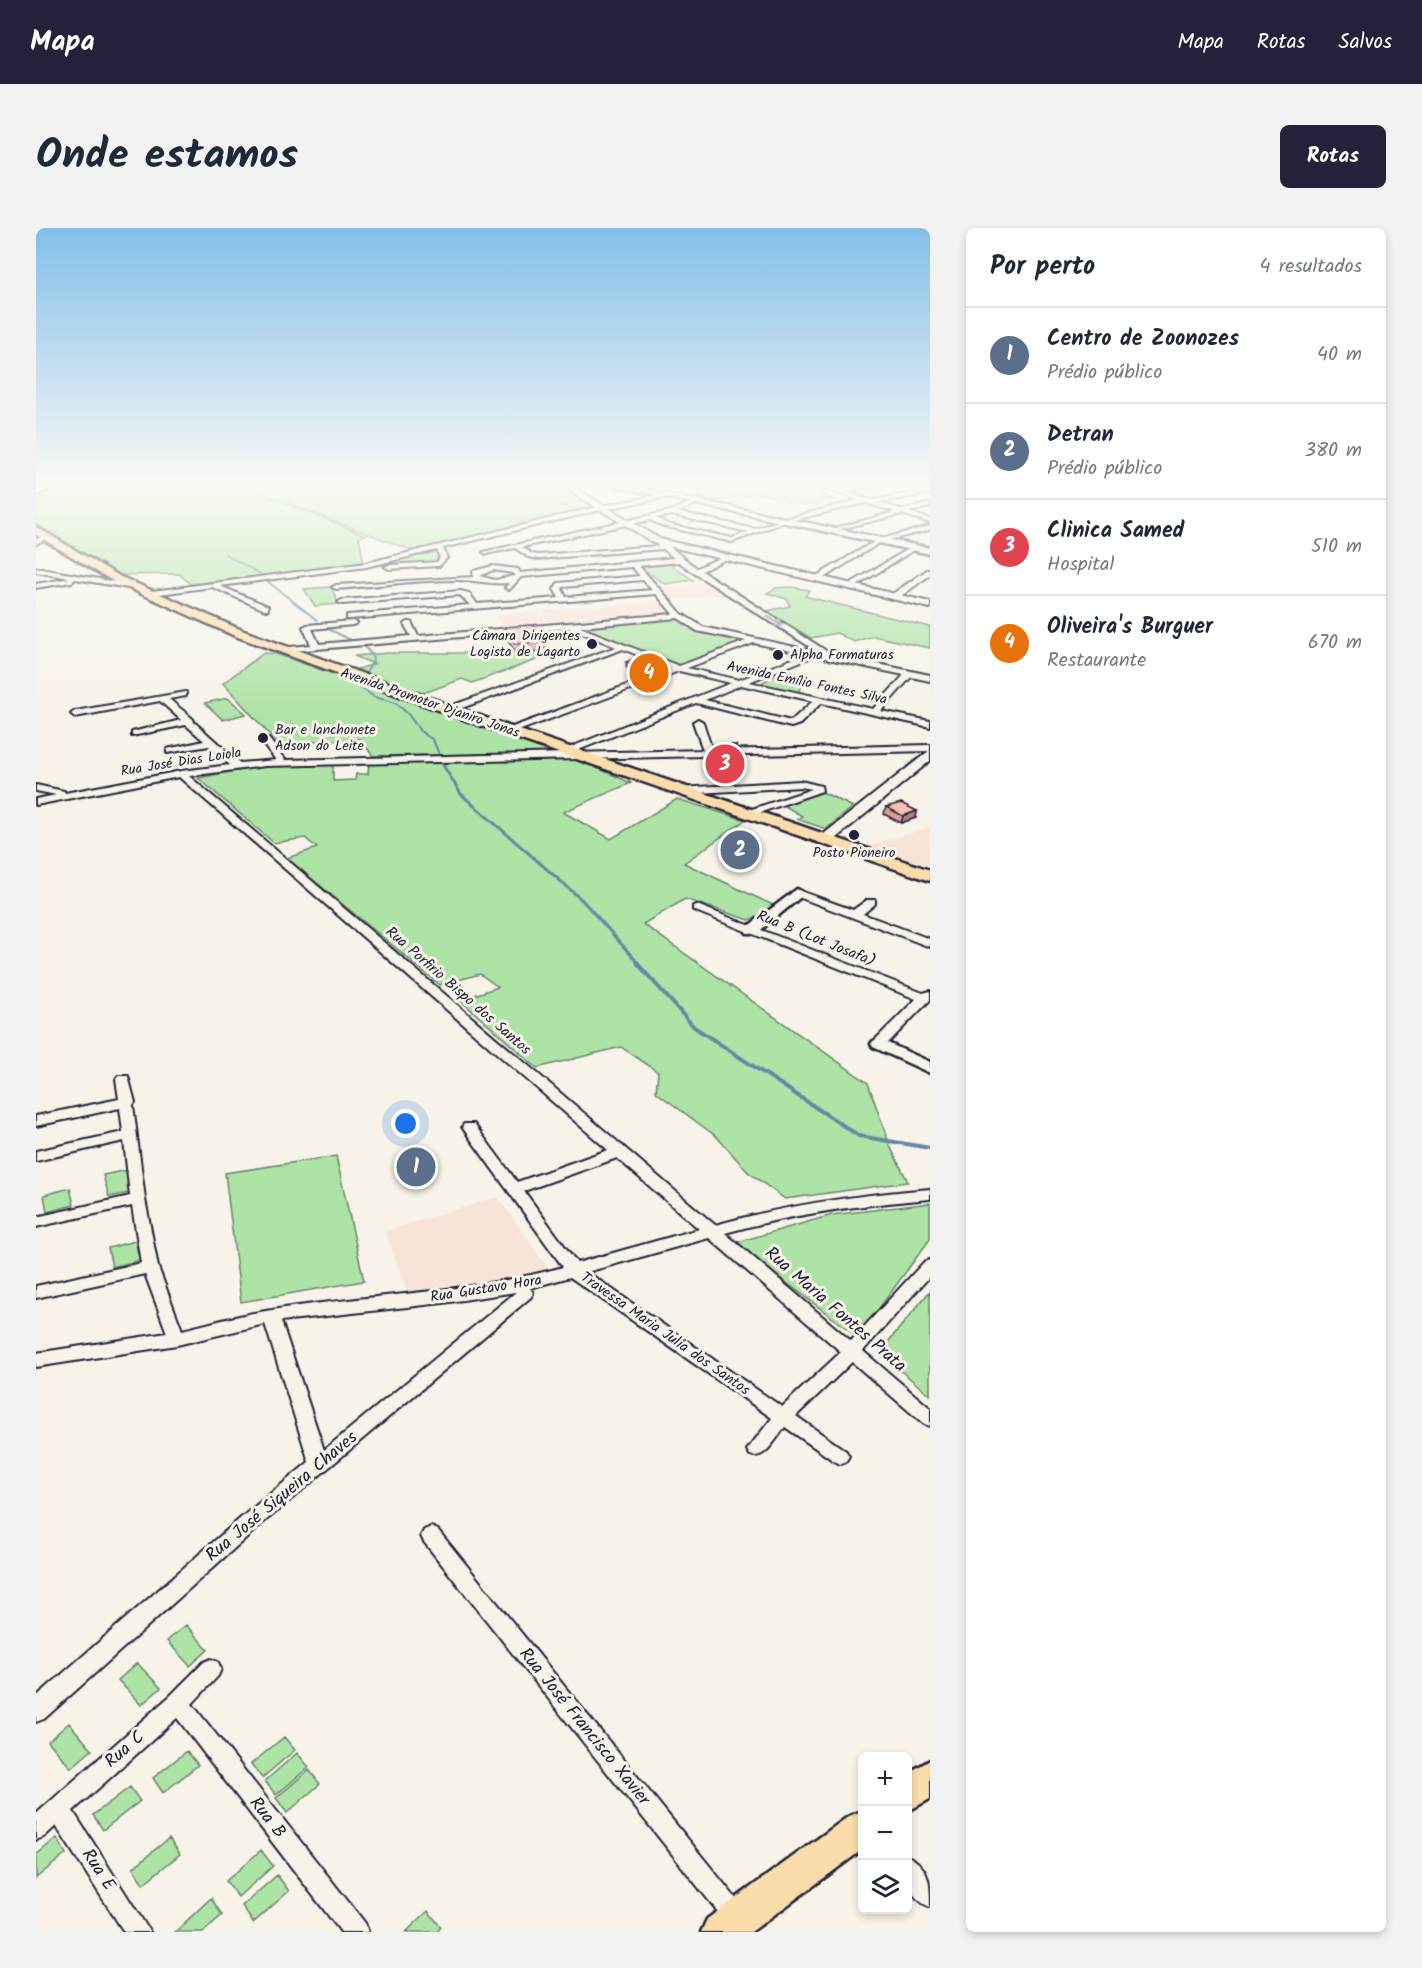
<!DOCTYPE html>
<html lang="pt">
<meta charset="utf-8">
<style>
body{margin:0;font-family:Kalam,sans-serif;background:#f2f2f3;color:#1f2937}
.controls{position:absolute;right:18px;bottom:18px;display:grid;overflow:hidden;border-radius:9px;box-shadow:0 3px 9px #0003}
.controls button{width:54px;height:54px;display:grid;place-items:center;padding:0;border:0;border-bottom:2px solid #e0e1e3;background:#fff;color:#1f2937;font:30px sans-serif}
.you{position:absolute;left:370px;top:896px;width:21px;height:21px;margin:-15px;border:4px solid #fff;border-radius:50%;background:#1a73e8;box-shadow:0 0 0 9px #1a73e833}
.badge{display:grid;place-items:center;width:39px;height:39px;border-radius:50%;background:#22223b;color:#fff;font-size:20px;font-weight:700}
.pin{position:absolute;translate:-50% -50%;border:3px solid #fff;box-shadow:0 2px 6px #0006}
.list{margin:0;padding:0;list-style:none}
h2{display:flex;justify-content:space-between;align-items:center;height:78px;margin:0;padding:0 24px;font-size:26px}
h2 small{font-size:20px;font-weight:400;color:#747a83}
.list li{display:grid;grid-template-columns:39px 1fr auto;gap:18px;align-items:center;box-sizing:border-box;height:96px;padding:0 24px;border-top:2px solid #e0e1e3}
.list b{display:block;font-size:22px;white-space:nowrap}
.list p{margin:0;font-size:20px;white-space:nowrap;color:#747a83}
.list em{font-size:20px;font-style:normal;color:#747a83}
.icon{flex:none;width:33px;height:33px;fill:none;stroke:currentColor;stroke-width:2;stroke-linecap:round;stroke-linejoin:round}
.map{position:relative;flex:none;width:894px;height:1704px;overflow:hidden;border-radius:9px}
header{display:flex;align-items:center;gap:36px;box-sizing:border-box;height:84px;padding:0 30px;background:#22223b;color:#fff}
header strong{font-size:28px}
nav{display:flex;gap:33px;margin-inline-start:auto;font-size:21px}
.intro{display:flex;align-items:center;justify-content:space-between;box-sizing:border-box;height:144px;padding:0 36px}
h1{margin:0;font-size:42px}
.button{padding:15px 27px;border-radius:9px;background:#22223b;color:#fff;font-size:21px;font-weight:700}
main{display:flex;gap:36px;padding:0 36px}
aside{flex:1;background:#fff;border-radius:9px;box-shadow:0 3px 9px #0003}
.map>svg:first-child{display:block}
.built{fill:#f7e3d8}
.green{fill:#ade3a5;stroke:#688270;stroke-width:1.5}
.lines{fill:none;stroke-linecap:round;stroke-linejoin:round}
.stream-far2{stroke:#628aa6;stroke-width:2}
.stream-far1{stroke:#628aa6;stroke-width:3}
.stream{stroke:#628aa6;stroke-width:4}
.minor-casing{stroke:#22223b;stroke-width:4}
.tertiary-casing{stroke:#22223b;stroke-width:5}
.secondary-casing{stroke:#22223b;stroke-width:4}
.primary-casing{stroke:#22223b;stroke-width:5}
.minor{fill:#f7f3e8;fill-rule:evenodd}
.tertiary{fill:#f7f3e8;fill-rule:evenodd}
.secondary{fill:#f7f3e8;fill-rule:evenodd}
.primary{fill:#faddab;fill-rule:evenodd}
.wall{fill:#d5a39b;stroke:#22223b;stroke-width:1.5}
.shaded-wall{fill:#ae847e;stroke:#22223b;stroke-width:1.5}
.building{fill:#f8bdb4;stroke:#22223b;stroke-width:1.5}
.oneway{stroke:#97959a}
.poi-dot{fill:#22223b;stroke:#f7f3e8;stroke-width:2}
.labels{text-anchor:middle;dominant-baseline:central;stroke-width:6;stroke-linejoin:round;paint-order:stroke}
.far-poi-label{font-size:14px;fill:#22223b;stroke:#f7f3e8;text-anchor:start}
.far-street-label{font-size:14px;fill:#22223b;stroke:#f7f3e8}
.street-label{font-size:15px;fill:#22223b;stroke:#f7f3e8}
.near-street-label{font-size:18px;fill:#22223b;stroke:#f7f3e8}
</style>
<header>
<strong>Mapa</strong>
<nav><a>Mapa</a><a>Rotas</a><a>Salvos</a></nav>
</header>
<div class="intro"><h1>Onde estamos</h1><a class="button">Rotas</a></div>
<main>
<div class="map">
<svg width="894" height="1704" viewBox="0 0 894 1704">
<rect width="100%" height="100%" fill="#f7f3e8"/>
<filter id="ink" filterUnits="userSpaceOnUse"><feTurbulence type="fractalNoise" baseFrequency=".0167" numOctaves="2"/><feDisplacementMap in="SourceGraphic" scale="12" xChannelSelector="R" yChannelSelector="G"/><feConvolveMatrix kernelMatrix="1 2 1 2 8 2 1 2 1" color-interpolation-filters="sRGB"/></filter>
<g filter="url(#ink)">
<!-- built -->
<path class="built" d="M673,354L692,366L633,372L622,359Z
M627,373L640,388L516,398L504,383Z
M503,383L513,398L470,402L458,387Z
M894,599V638L831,619Z
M462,969L515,1045L373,1068L349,1003Z"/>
<!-- green -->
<path class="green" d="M40,254H518L547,273L525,278C540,284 549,277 561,281L529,286L380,324L212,260L329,307L323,310L327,330L325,336L155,356L143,346L83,347L0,296V268Z
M742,254L753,257L767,254L794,262L783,266L798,271C789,273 776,278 766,277C751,275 734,264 719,266C699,269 679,276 659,272L669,269L659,265L664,263L632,255Z
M401,323L404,333L401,335L345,338V335Z
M632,335L657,352L629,356L604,339Z
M295,359L303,376L279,378L268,361Z
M755,359L773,362L769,368L776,370L894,399V420L837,408L818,414L801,405L775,410L731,383L754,378L751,371L731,365L740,360Z
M643,390L664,403L714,413L643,439L540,398Z
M228,425L240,426L518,523L515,525L337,528L324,511L242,516L187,455Z
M352,425H520L436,455L426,451L385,466L316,443L338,436L318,428Z
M737,448L770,455L761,464L724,456Z
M192,470L210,486L187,492L169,475Z
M544,532L595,555L527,584L575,611L641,571L709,592L648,635L737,677L730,685L713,692L649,671L607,696L832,855L854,918L872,954L749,971L712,944L681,909L620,864L622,844L585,819L501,840L424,772L462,759L444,746L404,757L251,630L281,620L269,610L238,615L162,550L221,539L297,537V553L319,552L320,546H332L333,536Z
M784,563L817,579L790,601L761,591L766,588L747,577Z
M300,928L328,1053L205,1074L189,945Z
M92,942L93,965L73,969L67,947Z
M34,960L38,977L11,984L8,967Z
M894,975V1011L822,1109L698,1015L796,987Z
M99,1013L104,1032L76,1039L72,1020Z
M894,1063V1167L843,1125Z
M150,1397L172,1422L154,1438L131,1413Z
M101,1435L125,1460L105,1477L82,1452Z
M33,1495L56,1522L35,1540L12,1513Z
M248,1509L259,1522L226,1550L215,1536Z
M151,1523L162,1537L127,1565L117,1550Z
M261,1525L273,1539L240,1567L229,1553Z
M273,1542L284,1556L251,1585L240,1570Z
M94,1559L104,1573L67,1602L57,1587Z
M21,1610L30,1626L0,1650V1627Z
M133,1610L144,1626L107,1656L97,1640Z
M225,1622L237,1638L202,1669L190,1653Z
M241,1647L253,1663L217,1695L206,1678Z
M175,1670L186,1687L167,1704H139Z
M392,1683L405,1699L401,1704H370Z"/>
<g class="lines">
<!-- stream-far2 -->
<path class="stream-far2" d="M189,326L228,348
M231,353L281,392
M292,401L319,414
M327,417L336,427L337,434L331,443
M320,456L338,469L360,475L372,486L384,503L397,512L408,538"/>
<!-- stream-far1 -->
<path class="stream-far1" d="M407,537L425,566L546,672L604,737"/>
<!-- stream -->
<path class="stream" d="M602,736L658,799L823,908L894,920"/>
<defs>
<path id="minor" d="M27,254H36L0,267V263Z
M621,254H631L608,261L605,259Z
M769,254H778L807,263L809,260L872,254L809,264L836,272L894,262V266L842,274L867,282L894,275V279L873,284L894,291V295L866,286L792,304V302L859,284L830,275L749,294L696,314L627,298L614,292L486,319L496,326L502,327L622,318L618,313L621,311C636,318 646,330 661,340L688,328H692V330L666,343L795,426L894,447V453L875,449L845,483L894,493V499L785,475L764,496L755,499L660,475L535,525L667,522L657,494L662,491L667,494L676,522L894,517V523L229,538L153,548L679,997C751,977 820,967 894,961V971C824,977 756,986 689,1005L815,1113L888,1034L894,1032V1048L827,1123L894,1180V1198L888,1196L816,1134L760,1188L810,1223L813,1228L810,1233L804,1236L798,1233L749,1199C740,1210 729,1233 714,1227L711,1222L736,1190L534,1049L494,1060L497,1065L495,1069L221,1300L8,1491L0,1494V1469L207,1288L273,1234L229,1096L141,1117L0,1139V1125L131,1105L109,1046L0,1070V1058L105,1035L96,978L0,999V989L94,968L88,913L0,933V923L87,904L84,880L0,898V888L83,871L80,851L82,848H92L99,874L97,877L109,971L122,1039L146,1102C176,1095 206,1086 236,1082C333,1066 431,1066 527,1039L426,899L428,896H438L481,954L572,922L143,549L0,577V571L20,567L0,563V557L28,563L29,565L145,543L194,537L173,518L131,525V521L168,513L150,497L96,508V504L145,492L124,473L39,489L35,486L39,483L150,464V468L133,471L157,491L158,494L204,535L240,532L225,513L230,510L233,511L249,532L531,525L528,523L530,521L695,455L643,443L474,506L471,505V501L635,441L587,421L412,485L408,482L409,480L580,419L534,400L244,424L240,422L244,420L275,417L267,399L271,397L317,393L321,395L317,397L276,401L283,416L375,408L368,396L372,394H375L382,408L637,386L620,366L314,391H311V387L434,377L424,367L306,376L302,374L306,372L425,363L433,365L441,376L523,370L518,361L522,355L604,348L596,339L485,349L473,362L469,360L473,355C456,357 440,352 422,352C382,352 340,358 300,361L296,359L300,357L437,349V343L457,338L482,341L484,345L638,330L627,321L502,331L492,329L479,320L450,326L447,324L634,283L660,272L662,275L642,284L719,301L745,292L823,272ZM636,287L712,304L696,310L631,296L621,290ZM643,334L658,345L782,424L667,399L646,386L603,338ZM457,342L477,345L478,348L459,352L444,348ZM607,352L616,362L530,369L526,361L527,359ZM642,390L661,403L710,413L643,438L544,399ZM718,415L769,426L703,452L651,440ZM778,428L868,447L837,481L713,454ZM705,457L777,473L755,493L669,472ZM581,930L663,1001L541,1035L488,963ZM673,1010L805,1124L746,1179L551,1044ZM480,1064L288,1222L245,1093L407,1075Z
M629,266L631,269L565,282L407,320L411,330L403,338L353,341L349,339L353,337L401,334L404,330L401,322L330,339L184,358L232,378V382H229L176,359L109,368L105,366L109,364L330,335L565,278Z
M894,298V302L845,314L784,352L777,350L841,312Z
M9,308L14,309L0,316V311Z
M876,319L881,320L817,360L810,358Z
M0,340L92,356L96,358L92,360L39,351L36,354L0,360V356L34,350L0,344Z
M891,342H894V347L861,371H855V367Z
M765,553L785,558L786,563L711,589L706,586L707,584L776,561L765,559L644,566L639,563L644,560Z
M761,662L817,682L831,672H839V676L827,686L894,711V719L757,667L755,665Z
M661,677L887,765L894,763V772L848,819H838L836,816L838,813L880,771L657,682V678Z
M395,1299L402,1302L710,1683L714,1691L710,1699L702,1703L694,1699L388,1314L385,1308L388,1302Z
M175,1431L182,1434L185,1441L182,1448L156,1476L329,1695L332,1704H305L141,1490L37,1583L114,1704H88L20,1598L8,1609L0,1612V1586L134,1468L168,1434Z
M872,1628C894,1639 894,1656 894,1679C871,1669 870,1650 872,1628Z"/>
<path id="tertiary" d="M559,254H573L894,320V326Z
M761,661L768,665L766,668L721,705H711L709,702L711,699Z
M843,811L894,834V845L837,819L835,816L837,813Z"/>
<path id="secondary" d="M519,254H529L624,311L894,374V380L618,315Z
M894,522V533L794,615H784L781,612L784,609Z"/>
<path id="primary" d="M0,299L83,348L208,403L478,500L894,642V653L468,506L199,408L75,352L0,307Z
M894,1532V1571L872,1583V1545Z
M826,1583V1622L715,1704H665L671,1691L813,1588Z"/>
</defs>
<!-- minor casing -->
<use href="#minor" class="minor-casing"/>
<!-- tertiary casing -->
<use href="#tertiary" class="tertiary-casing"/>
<!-- secondary casing -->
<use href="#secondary" class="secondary-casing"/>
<!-- primary casing -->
<use href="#primary" class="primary-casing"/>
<!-- minor -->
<use href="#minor" class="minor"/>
<!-- tertiary -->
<use href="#tertiary" class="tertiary"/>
<!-- secondary -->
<use href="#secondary" class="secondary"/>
<!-- primary -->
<use href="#primary" class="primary"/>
</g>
<!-- wall -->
<path class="wall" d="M469,399L509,414V423L479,424L469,408Z
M590,434L622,439L605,446L590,439Z
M676,518L705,530L703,543H680L675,530Z
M850,579L881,583L880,590L865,595L848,586Z"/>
<!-- shaded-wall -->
<path class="shaded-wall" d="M623,433L622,439L605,446V440Z
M881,583L880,590L865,595L867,588Z"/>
<!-- building -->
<path class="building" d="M497,397L509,414L479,416L469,399Z
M607,427L623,433L605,440L590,434Z
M700,517L705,530H681L676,518Z
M865,575L881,583L867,588L850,579Z"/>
<!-- one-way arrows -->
<defs><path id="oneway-shaft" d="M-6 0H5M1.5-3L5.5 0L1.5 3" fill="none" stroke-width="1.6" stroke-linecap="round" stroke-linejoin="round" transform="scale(1.5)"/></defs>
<use class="oneway" href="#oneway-shaft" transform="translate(739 393) rotate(32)"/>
</g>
<!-- sky -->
<linearGradient id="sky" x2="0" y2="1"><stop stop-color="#83bfea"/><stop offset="0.52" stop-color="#fbfaf5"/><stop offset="1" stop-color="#fbfaf5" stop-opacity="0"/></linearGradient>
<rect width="894" height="492" fill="url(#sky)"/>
<!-- markers -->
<g class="poi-dot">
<circle cx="556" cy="416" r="6"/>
<circle cx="742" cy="427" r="6"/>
<circle cx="227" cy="510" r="6"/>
<circle cx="818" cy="607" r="6"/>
</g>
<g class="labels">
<!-- far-poi labels -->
<g class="far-poi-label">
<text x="544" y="408" text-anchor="end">Câmara Dirigentes<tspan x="544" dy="16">Logista de Lagarto</tspan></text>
<text x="754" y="427">Alpha Formaturas</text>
<text x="239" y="502">Bar e lanchonete<tspan x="239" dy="16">Adson do Leite</tspan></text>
<text x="818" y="625" text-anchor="middle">Posto Pioneiro</text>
</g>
<!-- far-street labels -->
<g class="far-street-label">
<text transform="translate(771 455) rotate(12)">Avenida Emílio Fontes Silva</text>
<text transform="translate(394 475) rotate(19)">Avenida Promotor Djaniro Jonas</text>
<text transform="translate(145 534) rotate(-9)">Rua José Dias Loiola</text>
</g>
<!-- street labels -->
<g class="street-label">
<text transform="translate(780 711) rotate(22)">Rua B (Lot Josafa)</text>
<text transform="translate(422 763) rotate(41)">Rua Porfirio Bispo dos Santos</text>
<text transform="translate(450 1061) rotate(-9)">Rua Gustavo Hora</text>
<text transform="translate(629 1106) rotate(35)">Travessa Maria Julia dos Santos</text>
</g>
<!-- near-street labels -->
<g class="near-street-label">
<text transform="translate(799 1082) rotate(41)">Rua Maria Fontes Prata</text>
<text transform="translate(246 1269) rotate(-40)">Rua José Siqueira Chaves</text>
<text transform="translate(548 1499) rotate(51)">Rua José Francisco Xavier</text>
<text transform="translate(89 1522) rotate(-41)">Rua C</text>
<text transform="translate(231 1590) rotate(52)">Rua B</text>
<text transform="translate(62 1642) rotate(57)">Rua E</text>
</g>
</g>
</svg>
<div class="controls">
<button>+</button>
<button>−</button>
<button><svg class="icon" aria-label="layers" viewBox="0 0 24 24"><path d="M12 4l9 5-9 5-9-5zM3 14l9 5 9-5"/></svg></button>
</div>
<div class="you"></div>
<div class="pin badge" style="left:380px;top:939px;background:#5c6f8a">1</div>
<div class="pin badge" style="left:704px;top:622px;background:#5c6f8a">2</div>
<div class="pin badge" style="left:689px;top:536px;background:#e0444e">3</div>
<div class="pin badge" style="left:613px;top:445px;background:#e8710a">4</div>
</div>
<aside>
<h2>Por perto<small>4 resultados</small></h2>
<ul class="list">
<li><span class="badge" style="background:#5c6f8a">1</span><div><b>Centro de Zoonozes</b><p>Prédio público</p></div><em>40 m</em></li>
<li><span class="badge" style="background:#5c6f8a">2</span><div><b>Detran</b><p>Prédio público</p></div><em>380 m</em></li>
<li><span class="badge" style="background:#e0444e">3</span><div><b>Clinica Samed</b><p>Hospital</p></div><em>510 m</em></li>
<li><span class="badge" style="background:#e8710a">4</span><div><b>Oliveira's Burguer</b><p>Restaurante</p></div><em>670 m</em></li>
</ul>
</aside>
</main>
